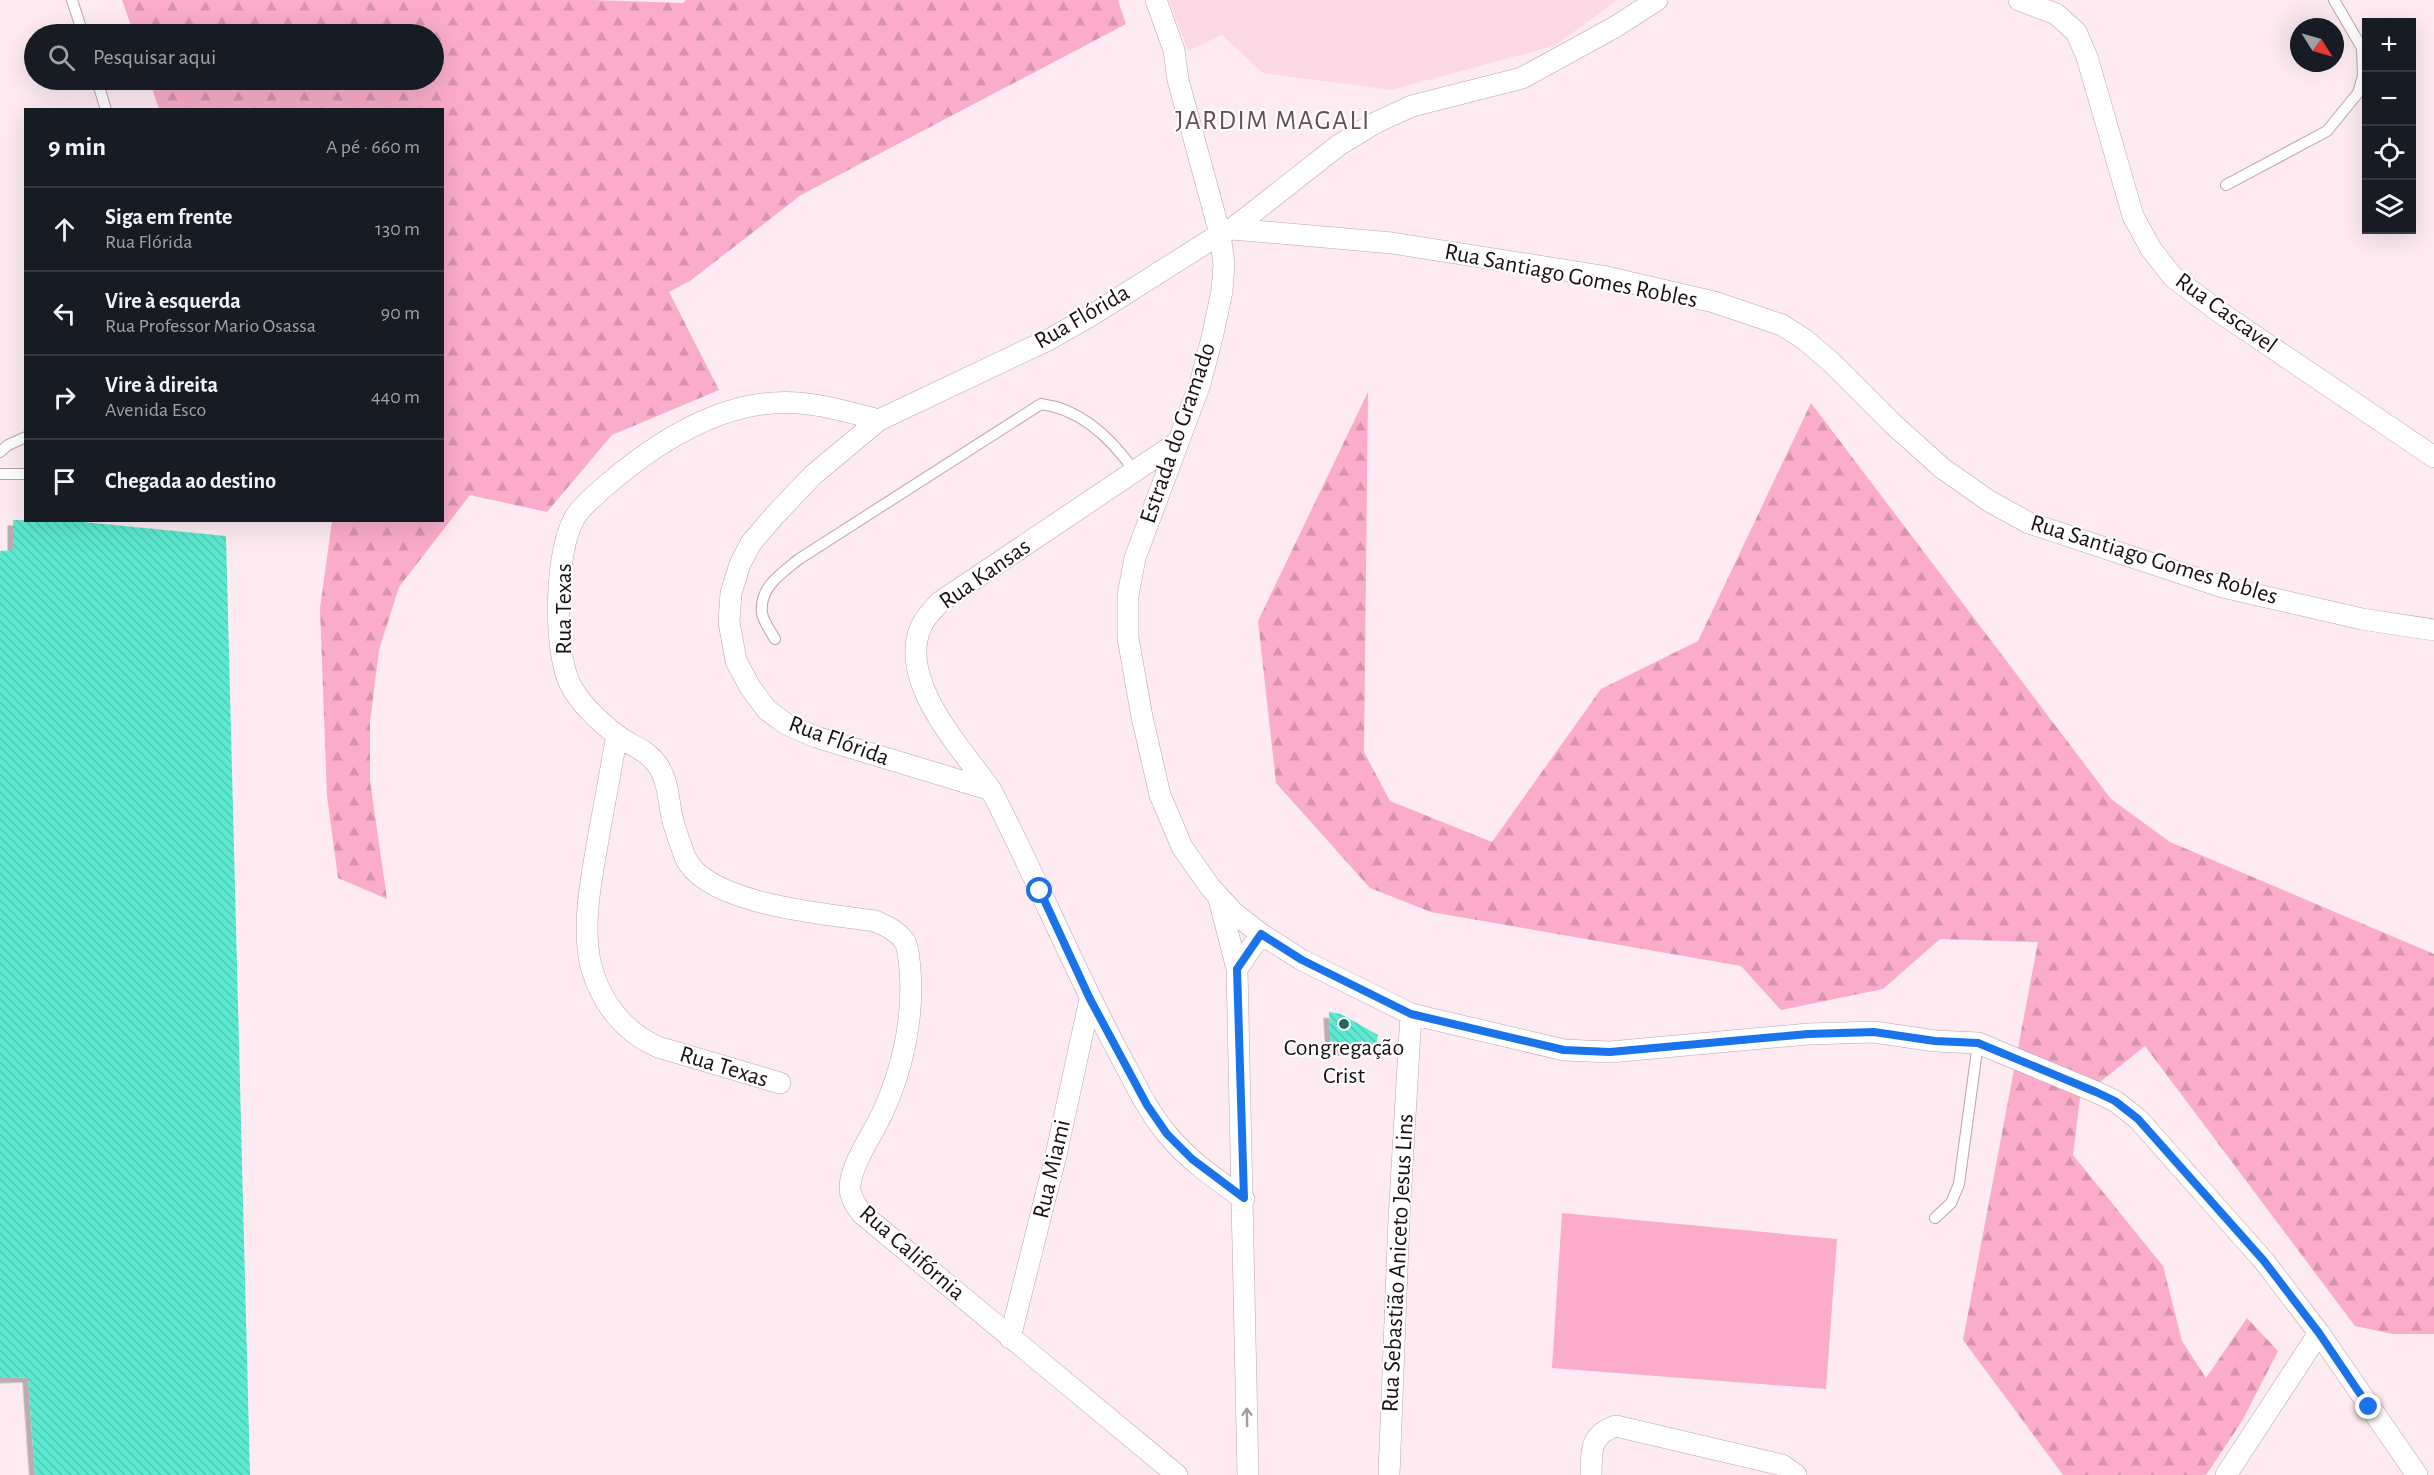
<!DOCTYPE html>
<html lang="pt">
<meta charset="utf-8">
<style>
body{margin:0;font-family:"Alegreya Sans",sans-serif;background:#20242c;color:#f1f3f6}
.controls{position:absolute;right:18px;top:18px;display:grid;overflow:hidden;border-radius:0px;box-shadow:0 6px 24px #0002}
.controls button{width:54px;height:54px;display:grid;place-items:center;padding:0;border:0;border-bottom:2px solid #363941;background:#171b24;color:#f1f3f6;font:30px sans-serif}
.compass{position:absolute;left:2290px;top:18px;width:54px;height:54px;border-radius:50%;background:#171b24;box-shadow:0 6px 24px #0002;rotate:127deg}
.stop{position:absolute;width:18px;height:18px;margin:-14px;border:4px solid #1a73e8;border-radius:50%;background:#fff}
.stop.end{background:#1a73e8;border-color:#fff;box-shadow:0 2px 6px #0008}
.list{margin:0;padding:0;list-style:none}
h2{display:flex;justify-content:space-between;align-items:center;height:78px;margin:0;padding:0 24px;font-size:26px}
h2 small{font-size:20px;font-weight:400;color:#9ea1a6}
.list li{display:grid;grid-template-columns:39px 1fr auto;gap:18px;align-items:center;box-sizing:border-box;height:84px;padding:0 24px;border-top:2px solid #363941}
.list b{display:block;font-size:22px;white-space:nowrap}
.list p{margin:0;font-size:20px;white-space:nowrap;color:#9ea1a6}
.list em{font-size:20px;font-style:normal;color:#9ea1a6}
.icon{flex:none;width:33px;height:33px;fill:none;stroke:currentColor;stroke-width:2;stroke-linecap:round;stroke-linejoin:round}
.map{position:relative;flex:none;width:2434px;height:1475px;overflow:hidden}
.search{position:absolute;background:#171b24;box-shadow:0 6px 24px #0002;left:24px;top:24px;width:420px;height:66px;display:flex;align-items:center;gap:15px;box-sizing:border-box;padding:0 21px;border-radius:33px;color:#9ea1a6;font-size:22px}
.panel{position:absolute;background:#171b24;box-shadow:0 6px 24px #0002;left:24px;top:108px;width:420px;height:414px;border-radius:0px}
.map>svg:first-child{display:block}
.built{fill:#fdd8e5}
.forest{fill:url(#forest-firs)}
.pitch{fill:#faacca}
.building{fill:url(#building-back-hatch);filter:url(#shadow)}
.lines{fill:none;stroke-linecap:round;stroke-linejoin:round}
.service-casing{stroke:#bda2ac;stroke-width:12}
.minor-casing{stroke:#bda2ac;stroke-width:22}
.service{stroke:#fff;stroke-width:10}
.minor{stroke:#fff;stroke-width:21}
.oneway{stroke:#a39fa1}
.route{stroke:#1a73e8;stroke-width:8}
.poi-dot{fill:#22685b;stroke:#fefefe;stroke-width:2}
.labels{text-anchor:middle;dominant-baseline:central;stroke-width:4.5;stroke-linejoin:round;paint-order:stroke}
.street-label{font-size:24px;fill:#1a1014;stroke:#fefefe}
.poi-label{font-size:24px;fill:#1a1014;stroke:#fefefe}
.quarter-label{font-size:27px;letter-spacing:1.5px;fill:#664e57;stroke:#fefefe}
</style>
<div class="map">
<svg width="2434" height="1475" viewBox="0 0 2434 1475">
<defs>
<pattern id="forest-firs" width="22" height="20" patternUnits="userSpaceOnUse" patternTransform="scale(1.5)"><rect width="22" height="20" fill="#faacca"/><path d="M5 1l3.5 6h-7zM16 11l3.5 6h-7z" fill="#d693ad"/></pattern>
<pattern id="building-back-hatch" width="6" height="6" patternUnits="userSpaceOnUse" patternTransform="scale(1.5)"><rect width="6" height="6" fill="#5cead0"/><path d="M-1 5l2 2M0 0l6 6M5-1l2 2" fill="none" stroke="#4fc8b2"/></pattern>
<filter id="shadow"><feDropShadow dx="-5.5" dy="5.5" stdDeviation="0" flood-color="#0004"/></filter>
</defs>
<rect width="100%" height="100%" fill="#fdebf1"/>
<!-- built -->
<path class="built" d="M1169,0H1618L1554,46L1391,90L1263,73L1222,35L1188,51Z"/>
<!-- forest -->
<path class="forest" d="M122,0H593L683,3L686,0H1118L1126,24L801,195L690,281L669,292L719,390L612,435L547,512L470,495L399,587L379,650L370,722V781L387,899L338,878L327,796L320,608L332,521L442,520V110L159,109L149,80H434V34H134Z
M1368,392L1364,752L1390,801L1492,842L1601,689L1698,641L1811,403L2111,799L2170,842L2434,954V1334H2393L2355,1326L2145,1046L2080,1098L2073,1155L2163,1266L2182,1341L2206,1378L2247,1318L2278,1351L2242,1421L2206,1475H2063L1963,1340L2038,942L1940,939L1883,989L1781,1010L1741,966L1431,912L1370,888L1276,783L1258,621Z"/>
<!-- pitch -->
<path class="pitch" d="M1562,1213L1837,1239L1826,1389L1552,1368Z"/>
<!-- building -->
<path class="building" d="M13,520H63L226,536L250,1475H35L28,1377L0,1378V551L13,550Z
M1329,1012L1341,1014L1378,1035L1375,1050H1331Z"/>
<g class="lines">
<defs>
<path id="service" d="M72,0L83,34
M97,80L106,110
M2226,185L2327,131L2358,93L2363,76L2362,48L2334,0
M0,452L8,445L26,437
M0,474H26
M775,639C771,632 763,621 762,613C759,587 782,573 799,559L1041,404C1082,409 1112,439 1135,472
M1935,1218L1951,1203L1959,1184L1978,1043"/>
<path id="minor" d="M1156,0L1174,50L1178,80L1220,234L1224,264L1222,291L1212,338L1200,384L1135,558L1128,595V638L1142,717L1160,795L1182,847L1210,887L1234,913L1261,934L1302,960L1411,1014L1564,1050L1610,1052L1808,1034L1874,1032L1935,1041L1978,1043L2096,1092L2115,1101L2138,1119L2264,1261L2319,1333L2417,1475
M2019,0L2056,14L2076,32L2087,57L2133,216L2151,249L2173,277L2218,311L2434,457
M1232,229L1392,243L1602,276L1714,302L1782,325L1804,339L1831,362L1893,424L1942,468L1989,501L2029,523L2223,587L2362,619L2434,630
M879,420C844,411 809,400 773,403C709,407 649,448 603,488C594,497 580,507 574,519C555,553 553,649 570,684C580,704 601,723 618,736C630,745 647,750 656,763C669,779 668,802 673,821C676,833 681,845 685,857C706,905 828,914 875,921C886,926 898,931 905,942C909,950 909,960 910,969C914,1017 903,1068 883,1112C873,1134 850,1165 850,1188C850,1198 856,1205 861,1213L1177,1475
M617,735C611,768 605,801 599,834C592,876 581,924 591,966C601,1003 624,1032 658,1047L780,1083
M991,790C962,749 897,681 921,627C925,617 933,610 940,602L1178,442
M1219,899L1237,969L1248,1475
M1237,969L1261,934
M1244,1199C1217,1180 1188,1160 1167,1134C1146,1109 1132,1077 1116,1048C1071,963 1035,875 991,790L816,737L786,724L767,710L750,687L736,661L729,622L731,593L740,564L751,543L775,515L813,475L879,420L1050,339L1092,315L1220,234L1232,229L1339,145L1375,123L1412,106L1522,78L1615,27L1657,0
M1010,1338L1056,1155L1090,999
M1389,1475L1399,1219L1411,1014
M1591,1475C1592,1451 1589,1435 1616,1426L1782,1465L1796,1475
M2226,1475L2319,1333"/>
</defs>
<!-- service casing -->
<use href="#service" class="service-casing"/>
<!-- minor casing -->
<use href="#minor" class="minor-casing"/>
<!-- service -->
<use href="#service" class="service"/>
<!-- minor -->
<use href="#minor" class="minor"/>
</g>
<!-- one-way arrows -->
<defs><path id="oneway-shaft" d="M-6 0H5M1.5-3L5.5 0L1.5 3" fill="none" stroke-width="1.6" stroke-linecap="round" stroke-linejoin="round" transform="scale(1.5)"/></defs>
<use class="oneway" href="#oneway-shaft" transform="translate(1247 1417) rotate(-91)"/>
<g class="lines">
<!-- route -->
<path class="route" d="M1040,891L1090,999L1147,1105L1167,1134L1192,1159L1244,1198L1237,969L1261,934L1302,960L1411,1014L1564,1050L1610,1052L1808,1034L1874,1032L1935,1041L1978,1043L2096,1092L2115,1101L2138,1119L2264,1261L2319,1333L2369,1407"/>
</g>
<!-- markers -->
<circle class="poi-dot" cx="1344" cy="1024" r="6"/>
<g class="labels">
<!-- street labels -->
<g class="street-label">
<text transform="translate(1571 276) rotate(11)">Rua Santiago Gomes Robles</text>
<text transform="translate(2226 313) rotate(36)">Rua Cascavel</text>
<text transform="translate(1082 317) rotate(-30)">Rua Flórida</text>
<text transform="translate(1178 433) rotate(-71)">Estrada do Gramado</text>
<text transform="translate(2154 560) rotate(17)">Rua Santiago Gomes Robles</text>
<text transform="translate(985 574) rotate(-35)">Rua Kansas</text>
<text transform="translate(564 609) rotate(-90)">Rua Texas</text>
<text transform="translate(839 741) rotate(20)">Rua Flórida</text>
<text transform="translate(724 1067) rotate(17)">Rua Texas</text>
<text transform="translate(1052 1169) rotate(-77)">Rua Miami</text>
<text transform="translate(912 1253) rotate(41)">Rua Califórnia</text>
<text transform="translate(1398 1263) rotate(-87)">Rua Sebastião Aniceto Jesus Lins</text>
</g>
<!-- poi labels -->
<g class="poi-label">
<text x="1344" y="1048">Congregação<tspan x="1344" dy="28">Crist</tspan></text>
</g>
<!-- quarter labels -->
<g class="quarter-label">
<text x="1273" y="120">JARDIM MAGALI</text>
</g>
</g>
</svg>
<div class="controls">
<button>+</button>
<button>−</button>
<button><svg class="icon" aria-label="locate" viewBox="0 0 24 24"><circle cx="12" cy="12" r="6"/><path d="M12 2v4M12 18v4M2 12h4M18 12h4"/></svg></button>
<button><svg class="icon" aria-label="layers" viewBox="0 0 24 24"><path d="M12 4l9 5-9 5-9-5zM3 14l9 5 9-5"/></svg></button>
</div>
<svg class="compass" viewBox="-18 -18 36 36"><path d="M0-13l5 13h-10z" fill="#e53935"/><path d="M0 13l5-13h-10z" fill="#9ea1a6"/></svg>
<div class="stop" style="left:1040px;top:891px"></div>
<div class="stop end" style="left:2369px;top:1407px"></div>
<div class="search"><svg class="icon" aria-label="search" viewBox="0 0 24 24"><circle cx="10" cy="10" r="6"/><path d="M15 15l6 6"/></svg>Pesquisar aqui</div>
<section class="panel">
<h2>9 min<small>A pé · 660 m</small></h2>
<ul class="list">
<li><svg class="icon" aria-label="ahead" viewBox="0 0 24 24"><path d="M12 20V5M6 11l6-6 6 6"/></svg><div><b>Siga em frente</b><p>Rua Flórida</p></div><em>130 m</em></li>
<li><svg class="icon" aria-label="left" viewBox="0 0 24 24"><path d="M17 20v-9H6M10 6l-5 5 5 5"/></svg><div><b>Vire à esquerda</b><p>Rua Professor Mario Osassa</p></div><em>90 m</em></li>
<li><svg class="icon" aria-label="right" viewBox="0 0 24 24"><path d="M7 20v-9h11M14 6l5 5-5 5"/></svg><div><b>Vire à direita</b><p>Avenida Esco</p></div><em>440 m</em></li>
<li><svg class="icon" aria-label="arrive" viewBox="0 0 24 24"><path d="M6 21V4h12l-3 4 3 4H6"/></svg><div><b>Chegada ao destino</b></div></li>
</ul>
</section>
</div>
